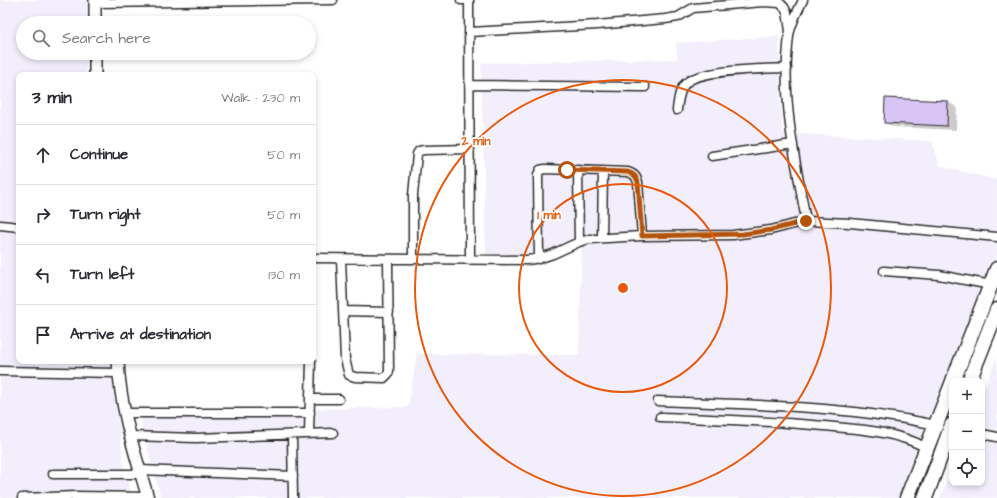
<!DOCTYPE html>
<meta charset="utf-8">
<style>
body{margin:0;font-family:"Architects Daughter",sans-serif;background:#f2f2f3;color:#2b2b33}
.controls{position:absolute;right:12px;bottom:12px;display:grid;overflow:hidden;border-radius:8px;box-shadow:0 2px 6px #0003}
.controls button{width:36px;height:36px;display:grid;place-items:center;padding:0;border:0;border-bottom:1px solid #e1e1e2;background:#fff;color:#2b2b33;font:20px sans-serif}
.stop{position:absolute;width:12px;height:12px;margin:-9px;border:3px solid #b45309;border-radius:50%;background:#fff}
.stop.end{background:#b45309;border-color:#fff;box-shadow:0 1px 4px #0008}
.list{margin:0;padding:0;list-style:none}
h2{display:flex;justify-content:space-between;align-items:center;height:52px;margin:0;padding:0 16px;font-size:17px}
h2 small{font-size:13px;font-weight:400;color:#7c7c81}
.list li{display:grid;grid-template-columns:26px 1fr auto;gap:12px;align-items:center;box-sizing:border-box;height:60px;padding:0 16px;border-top:1px solid #e1e1e2}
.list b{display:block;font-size:15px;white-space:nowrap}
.list em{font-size:13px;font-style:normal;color:#7c7c81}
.icon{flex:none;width:22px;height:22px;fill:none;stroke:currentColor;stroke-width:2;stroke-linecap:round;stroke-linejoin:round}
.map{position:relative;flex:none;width:997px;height:498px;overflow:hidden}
.search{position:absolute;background:#fff;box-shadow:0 2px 6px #0003;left:16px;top:16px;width:300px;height:44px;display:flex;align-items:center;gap:10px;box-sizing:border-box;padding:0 14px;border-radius:22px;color:#7c7c81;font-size:15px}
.panel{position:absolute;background:#fff;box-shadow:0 2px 6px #0003;left:16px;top:72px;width:300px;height:292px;border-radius:8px}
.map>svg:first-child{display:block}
.built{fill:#f3eefc}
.shadow{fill:#0003}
.building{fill:#d8c5f6;stroke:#2b2b2b}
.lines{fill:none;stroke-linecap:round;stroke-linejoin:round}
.street-casing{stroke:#2b2b2b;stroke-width:11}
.secondary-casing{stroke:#2b2b2b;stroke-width:14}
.highway-casing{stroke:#2b2b2b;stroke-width:17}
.street{stroke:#fff;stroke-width:8}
.secondary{stroke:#fff;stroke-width:11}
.highway{stroke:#fff;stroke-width:14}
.route{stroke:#b45309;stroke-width:5}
.ring{fill:none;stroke:#e8590c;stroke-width:2}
.centre{fill:#e8590c;stroke:#fff;stroke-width:2}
.ring-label{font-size:12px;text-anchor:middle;font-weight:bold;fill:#e8590c;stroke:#fff;stroke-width:3.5;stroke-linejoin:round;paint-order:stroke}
</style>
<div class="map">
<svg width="997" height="498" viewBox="0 0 997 498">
<rect width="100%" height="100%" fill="#fff"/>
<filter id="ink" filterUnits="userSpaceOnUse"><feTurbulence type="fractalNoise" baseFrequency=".025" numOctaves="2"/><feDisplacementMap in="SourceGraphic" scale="8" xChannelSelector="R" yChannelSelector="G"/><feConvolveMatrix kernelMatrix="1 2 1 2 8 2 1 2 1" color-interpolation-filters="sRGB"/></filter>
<g filter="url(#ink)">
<!-- built -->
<path class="built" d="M0,0H88L87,23H23V53H87L86,75H19V361H113L124,470L134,498H0Z
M779,36L780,96L783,133L932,141L940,166L997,180V255L911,498H161L145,441L140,412L408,407L417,354L579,355L582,235L545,252L486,256L481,63L677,59L676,43Z
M997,357V498H940L952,468V483H982V394Z"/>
<!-- shadow -->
<path class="shadow" d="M886,99L948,102L957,107L956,130L894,127L885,122Z"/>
<!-- building -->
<path class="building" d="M885,98L948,101L947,126L884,123Z"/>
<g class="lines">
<defs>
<path id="street" d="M461,0H469L470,260
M803,0C798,10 793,20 790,31C788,39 788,49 787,58C784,113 797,167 806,221
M95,3L333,0
M470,32L597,25L665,19L678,17L693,8L763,2L780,3L784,7L787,12L790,31
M470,85L645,87
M677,110C678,102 679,90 685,84C697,69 766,69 787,68
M712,156L793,144
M578,170L579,242
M0,225L19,227
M602,238L603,171
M313,258L527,260L541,258L553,254L579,242L590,239L642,236L733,235L771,230L806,221L850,223L997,237
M341,259L345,359L349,375L355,377L384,378L388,374L389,371L388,259
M413,259V195L417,154L419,151L424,150L470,149
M539,259L538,175L540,170L545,169L628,172C634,174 636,176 638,182L642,236
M884,271L939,275L991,285
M343,311L389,312
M0,371L119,373
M310,399H339
M658,401C751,405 845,405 936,425
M125,413H310
M660,417C715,419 769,421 824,426C858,429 896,431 927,448
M309,434L311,361
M982,434L997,437
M292,435L293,498
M131,436L196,438L333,433
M140,470L293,476
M53,474H141
M22,498L76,496L147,497"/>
<path id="secondary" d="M95,0V23
M95,53V75
M118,361C120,408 135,454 148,498"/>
<path id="highway" d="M953,381L997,269
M969,381L997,310
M907,498L952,384
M925,498L952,425"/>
</defs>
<!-- street casing -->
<use href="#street" class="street-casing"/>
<!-- secondary casing -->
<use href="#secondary" class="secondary-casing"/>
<!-- highway casing -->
<use href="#highway" class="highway-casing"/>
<!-- street -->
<use href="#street" class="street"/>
<!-- secondary -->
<use href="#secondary" class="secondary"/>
<!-- highway -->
<use href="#highway" class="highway"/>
</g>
</g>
<g class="lines" filter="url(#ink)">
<!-- route -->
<path class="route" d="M567,170L628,172C634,174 636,176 638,182L642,236L743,234L771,230L806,221"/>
</g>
<!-- distance rings -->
<g class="ring">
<circle cx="623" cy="288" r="104"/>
<circle cx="623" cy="288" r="208"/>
</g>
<circle cx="623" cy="288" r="6" class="centre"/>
<g class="ring-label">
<text x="476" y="145">2 min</text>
<text x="549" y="219">1 min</text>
</g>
</svg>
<div class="controls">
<button>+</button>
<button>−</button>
<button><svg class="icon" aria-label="locate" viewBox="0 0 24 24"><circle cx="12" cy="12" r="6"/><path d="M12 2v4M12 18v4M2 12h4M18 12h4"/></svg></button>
</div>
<div class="stop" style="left:567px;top:170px"></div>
<div class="stop end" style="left:806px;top:221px"></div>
<div class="search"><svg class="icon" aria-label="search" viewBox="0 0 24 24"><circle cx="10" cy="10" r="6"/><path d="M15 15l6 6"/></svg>Search here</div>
<section class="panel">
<h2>3 min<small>Walk · 230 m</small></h2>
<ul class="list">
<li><svg class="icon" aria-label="ahead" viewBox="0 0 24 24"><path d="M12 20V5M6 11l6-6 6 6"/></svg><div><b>Continue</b></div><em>50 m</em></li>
<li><svg class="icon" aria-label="right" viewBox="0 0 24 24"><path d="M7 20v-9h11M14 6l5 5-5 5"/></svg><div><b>Turn right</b></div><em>50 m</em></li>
<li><svg class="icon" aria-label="left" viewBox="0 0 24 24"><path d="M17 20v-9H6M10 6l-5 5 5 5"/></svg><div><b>Turn left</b></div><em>130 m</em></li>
<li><svg class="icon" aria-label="arrive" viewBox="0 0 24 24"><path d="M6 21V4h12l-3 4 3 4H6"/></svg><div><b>Arrive at destination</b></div></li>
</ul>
</section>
</div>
